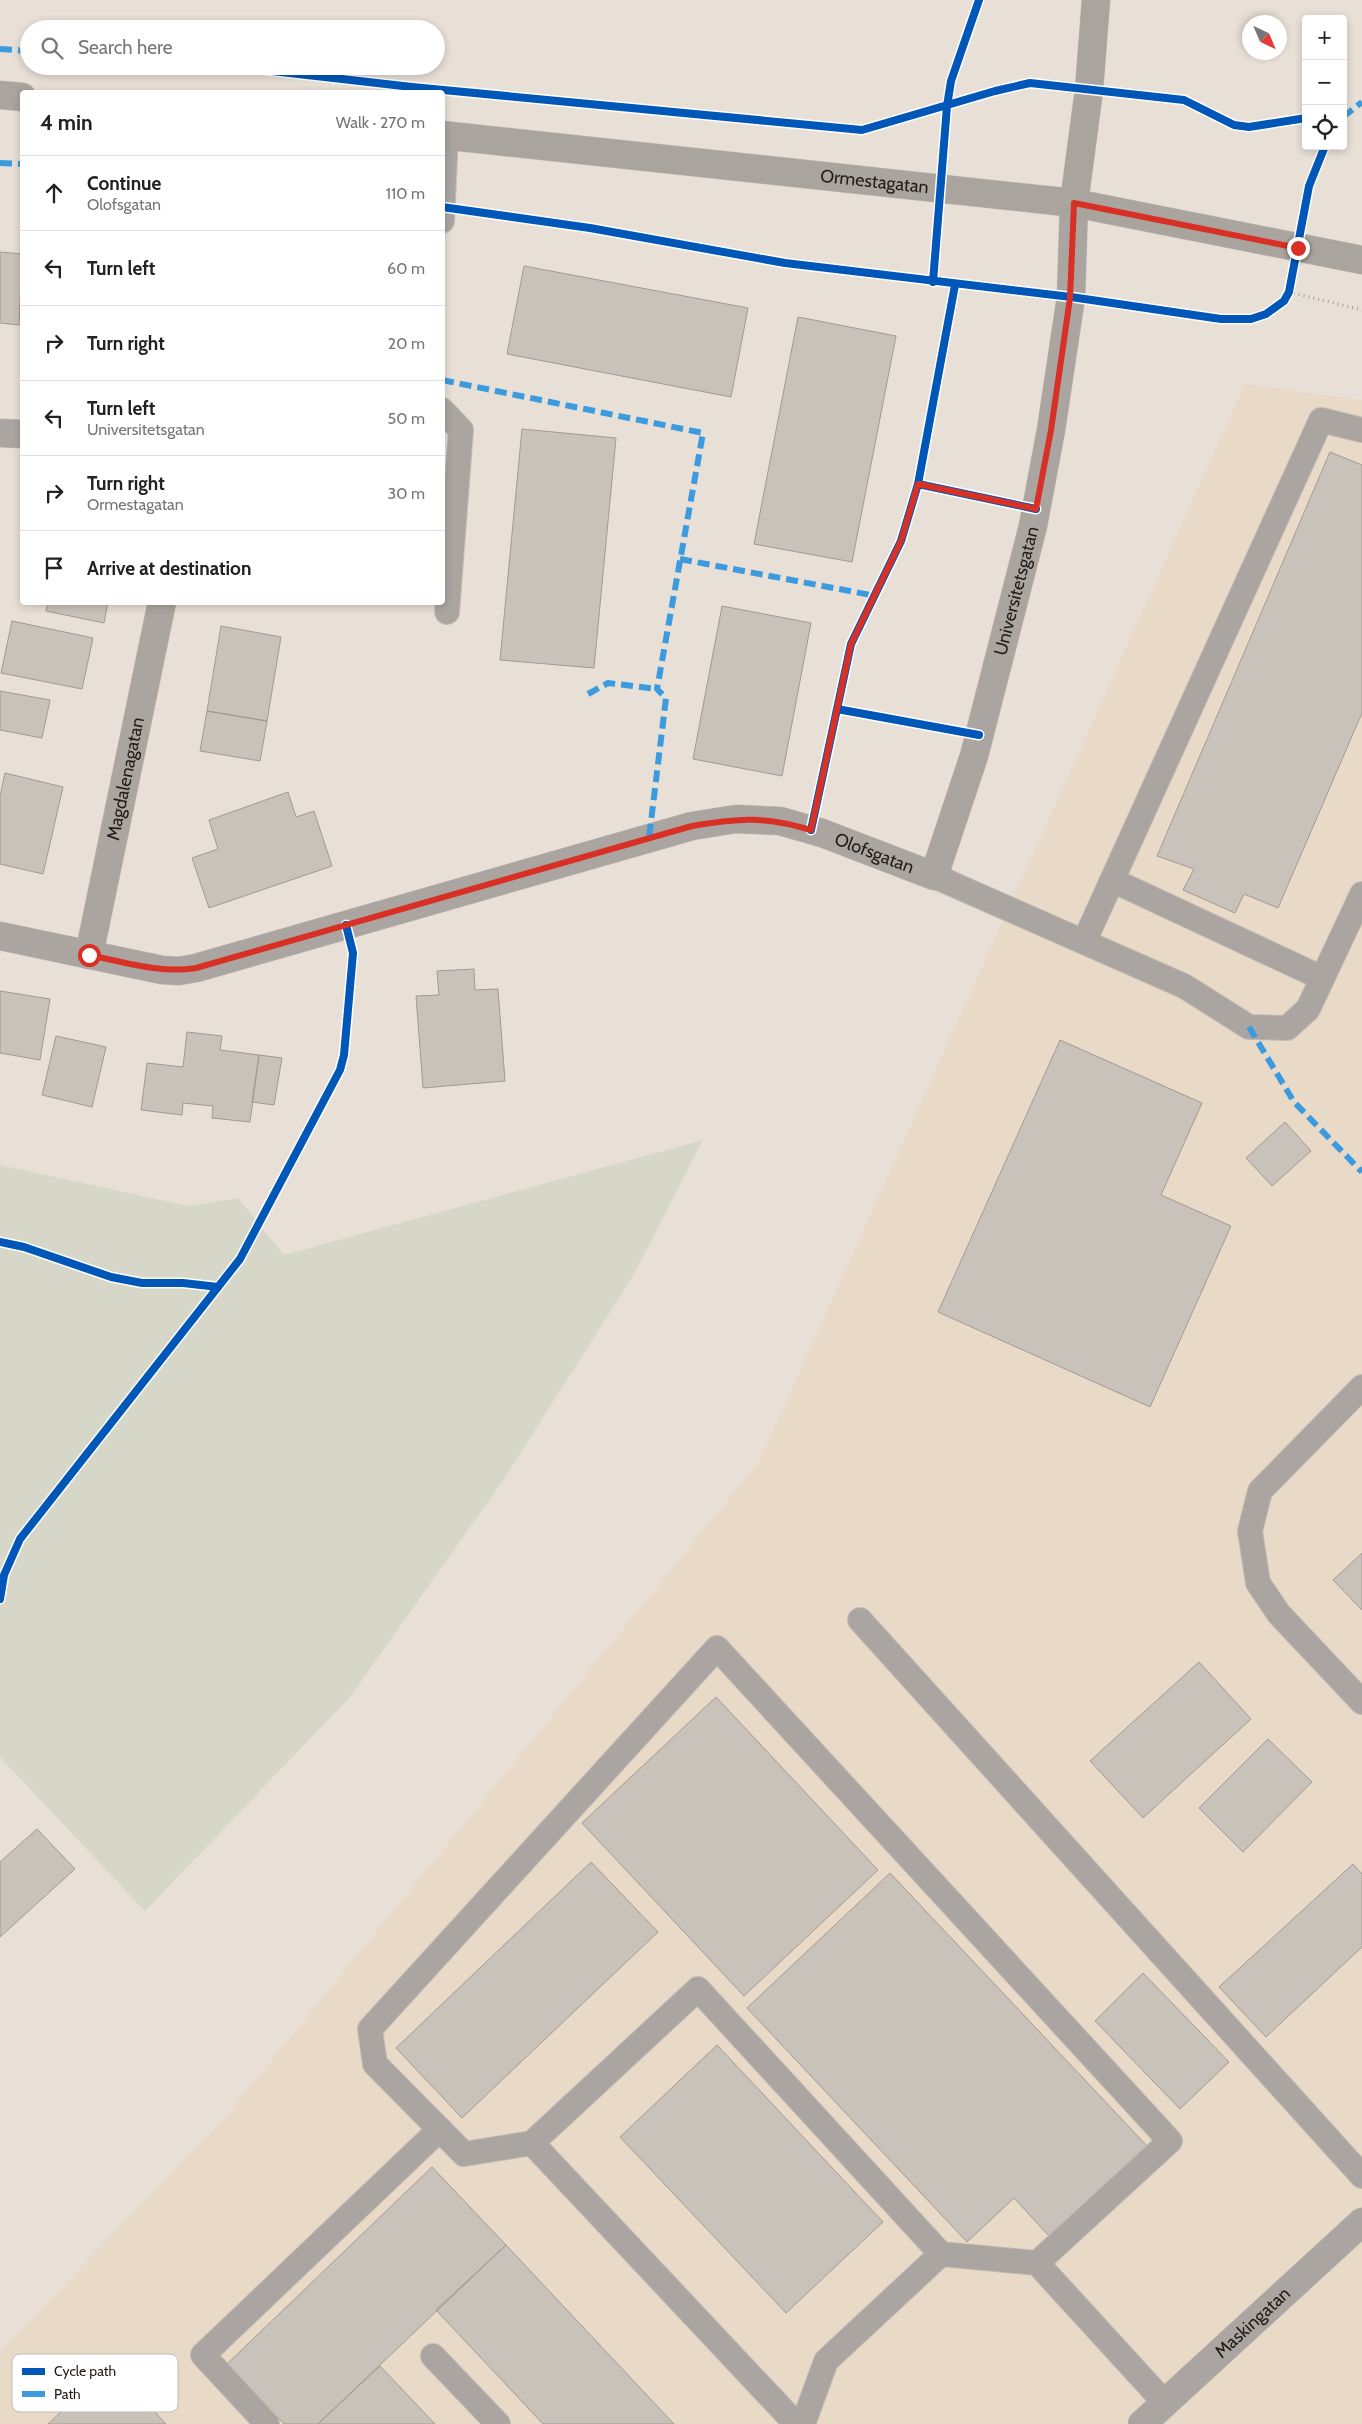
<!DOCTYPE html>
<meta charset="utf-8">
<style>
body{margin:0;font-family:Cabin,sans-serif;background:#f2f2f2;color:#222}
.controls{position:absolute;right:15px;top:15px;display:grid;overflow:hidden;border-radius:5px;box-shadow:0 2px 8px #0003}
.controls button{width:45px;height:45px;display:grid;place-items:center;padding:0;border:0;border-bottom:1px solid #e0e0e0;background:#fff;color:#222;font:25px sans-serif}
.compass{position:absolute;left:1242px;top:15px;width:45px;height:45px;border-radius:50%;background:#fff;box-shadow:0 2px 8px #0003;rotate:136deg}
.stop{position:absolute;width:15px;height:15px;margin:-11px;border:4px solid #d93025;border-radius:50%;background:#fff}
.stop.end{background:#d93025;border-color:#fff;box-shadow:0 1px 5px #0008}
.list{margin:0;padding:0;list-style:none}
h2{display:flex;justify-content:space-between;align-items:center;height:65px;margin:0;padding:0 20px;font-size:21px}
h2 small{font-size:16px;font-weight:400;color:#767676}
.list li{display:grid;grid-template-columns:32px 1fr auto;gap:15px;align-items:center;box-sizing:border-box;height:75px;padding:0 20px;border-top:1px solid #e0e0e0}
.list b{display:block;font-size:19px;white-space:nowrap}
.list p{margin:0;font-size:16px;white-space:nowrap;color:#767676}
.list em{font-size:16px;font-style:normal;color:#767676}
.icon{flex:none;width:28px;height:28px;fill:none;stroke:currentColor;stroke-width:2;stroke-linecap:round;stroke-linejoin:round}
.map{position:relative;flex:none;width:1362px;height:2424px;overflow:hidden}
.search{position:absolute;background:#fff;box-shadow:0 2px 8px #0003;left:20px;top:20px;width:425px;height:55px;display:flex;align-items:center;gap:12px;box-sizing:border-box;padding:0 18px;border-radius:28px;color:#767676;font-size:19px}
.panel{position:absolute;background:#fff;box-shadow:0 2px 8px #0003;left:20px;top:90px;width:425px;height:515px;border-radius:5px}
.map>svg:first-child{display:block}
.built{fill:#e9dac8}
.green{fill:#d6d7c9}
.building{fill:#c9c2ba;stroke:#a19a93}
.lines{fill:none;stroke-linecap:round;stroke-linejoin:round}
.lane-casing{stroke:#c3bcb5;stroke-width:26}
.street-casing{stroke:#c3bcb5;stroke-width:29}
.secondary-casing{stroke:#c3bcb5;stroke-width:29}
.path{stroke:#a49f9a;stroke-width:3;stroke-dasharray:1 4;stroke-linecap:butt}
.lane{stroke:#aaa5a0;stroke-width:24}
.street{stroke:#aaa5a0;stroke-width:28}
.secondary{stroke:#a9a49e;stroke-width:28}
.quiet{stroke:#3c9bdf;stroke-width:6;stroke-dasharray:12 6;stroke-linecap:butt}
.cycleway-casing{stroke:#fff;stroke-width:11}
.cycleway{stroke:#0057b8;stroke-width:8}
.route{stroke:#d93025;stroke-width:6}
.labels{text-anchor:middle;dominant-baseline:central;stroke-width:4;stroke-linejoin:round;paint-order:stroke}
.street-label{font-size:18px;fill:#221c16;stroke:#fff}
.key{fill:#fff;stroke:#bdbbb9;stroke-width:1}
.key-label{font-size:14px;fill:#221c16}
</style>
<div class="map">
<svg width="1362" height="2424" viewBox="0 0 1362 2424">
<rect width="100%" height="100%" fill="#e8dfd6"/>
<!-- built -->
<path class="built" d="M1245,384L1362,400V2424H0V2351L223,2120L759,1462Z"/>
<!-- green -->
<path class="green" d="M703,1140L633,1276L502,1482L350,1697L145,1911L0,1757V1165L188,1206L238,1198L284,1255Z"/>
<!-- building -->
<path class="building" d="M0,252L22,254L19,325L0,323Z
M524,266L748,308L731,397L507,354Z
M798,317L896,336L852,562L754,544Z
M522,429L616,438L594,668L500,660Z
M1330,452L1362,465V713L1278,908L1244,894L1235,913L1183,890L1194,869L1157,856Z
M48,602H108L104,623L46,611Z
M722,606L811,623L782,776L693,759Z
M12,621L93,638L82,689L1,673Z
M221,626L281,637L267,721L207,711Z
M0,691L50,700L42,738L0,730Z
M207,711L267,721L260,761L200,751Z
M5,773L63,787L43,874L0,864V796Z
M288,792L296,817L314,811L332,866L209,908L192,858L218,849L209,820Z
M474,969L475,990L498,989L505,1081L423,1088L416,996L439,995L437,971Z
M0,991L50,999L40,1060L0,1053Z
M187,1032L222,1036L220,1050L259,1055L250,1122L212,1118L213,1106L183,1103L182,1115L141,1110L147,1063L183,1067Z
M56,1036L106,1047L92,1107L42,1095Z
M1060,1040L1202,1103L1161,1195L1231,1226L1150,1407L938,1312Z
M259,1055L282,1058L274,1105L252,1102Z
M1285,1122L1311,1151L1272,1186L1246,1158Z
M1362,1553V1610L1333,1580Z
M1199,1662L1251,1719L1143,1818L1090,1761Z
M716,1697L878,1870L744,1996L582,1823Z
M1268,1739L1312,1782L1243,1852L1199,1808Z
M37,1829L75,1869L0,1937V1862Z
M591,1862L658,1932L462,2118L396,2048Z
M1353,1864L1362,1874V1947L1266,2037L1219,1987Z
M890,1873L1147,2146L1049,2236L1014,2198L967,2242L747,2008Z
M1143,1973L1229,2062L1180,2109L1095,2021Z
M717,2045L883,2222L786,2313L620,2137Z
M432,2167L506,2245L318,2424H284L227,2364Z
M506,2245L674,2424H543L436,2310Z
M112,2365L166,2424H48Z
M380,2366L435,2424H318Z"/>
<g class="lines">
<defs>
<path id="lane" d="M442,221L446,135
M442,410L461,430L447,612
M934,876L1184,986L1249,1027L1287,1028L1308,1009L1362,894
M1112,880L1322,978
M1084,942L1321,420L1362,430
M1362,1387L1260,1491L1250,1531L1258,1583L1279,1614L1362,1702
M860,1620L1362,2176
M532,2143L464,2154L375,2064L370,2029L717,1648L1170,2141L1037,2263
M433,2356L498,2424
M267,2424L203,2355L440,2129
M796,2424L532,2143L698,1989L941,2254L1037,2263L1165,2403
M803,2424L826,2361L941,2254"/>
<g id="street">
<path d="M0,433L22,434"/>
<path id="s1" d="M0,936L162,970L179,971L196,968L692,826L736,819L780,821L822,833L934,876L974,756L1033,526L1051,430L1071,297L1074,203"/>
<path id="s2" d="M89,955L162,602"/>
<path id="s3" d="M1142,2424L1362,2222"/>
</g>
<g id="secondary">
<path d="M0,95L22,97"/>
<path id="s4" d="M442,135L1074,203L1362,260"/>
<path d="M1074,203L1089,90L1096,0"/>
</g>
</defs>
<!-- lane casing -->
<use href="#lane" class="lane-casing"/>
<!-- street casing -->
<use href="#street" class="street-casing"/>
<!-- secondary casing -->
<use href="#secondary" class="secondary-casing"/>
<!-- path -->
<path class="path" d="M1289,292L1362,310"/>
<!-- lane -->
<use href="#lane" class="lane"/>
<!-- street -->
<use href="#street" class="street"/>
<!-- secondary -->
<use href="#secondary" class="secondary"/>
<!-- quiet -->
<path class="quiet" d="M0,49L29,51
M1343,117L1362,102
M0,163L22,164
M442,380L703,433L657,689L666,698L649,838
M680,559L876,596
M588,694L608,683L657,689
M1249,1027L1294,1102L1362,1172"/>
<defs>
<path id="cycleway" d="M227,66L412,87L862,130L995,91L1030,83L1184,100L1234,125L1249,127L1306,118
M442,207L590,228L785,263L1071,297L1221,319H1251L1266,314L1284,301L1289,292L1309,186L1325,146
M933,282L947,106L951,81L979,0
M918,484L1036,509
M837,709L979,735
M811,830L851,644L901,541L918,484L955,285
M0,1242L24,1247L111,1277L142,1283H183L218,1287
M0,1599L4,1575L20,1539L240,1259L340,1070L344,1055L353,953L346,925"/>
</defs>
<!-- cycleway casing -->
<use href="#cycleway" class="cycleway-casing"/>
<!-- cycleway -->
<use href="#cycleway" class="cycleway"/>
</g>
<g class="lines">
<!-- route -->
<path class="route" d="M89,955C124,962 161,974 196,968L692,826C739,818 764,816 811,830L851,644L901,541L918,484L1036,509L1051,430L1070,298L1074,203L1298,248"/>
</g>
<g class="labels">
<!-- street labels -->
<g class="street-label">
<text stroke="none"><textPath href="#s4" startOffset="435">Ormestagatan</textPath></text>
<text stroke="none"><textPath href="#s1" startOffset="1265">Universitetsgatan</textPath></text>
<text stroke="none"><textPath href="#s2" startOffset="180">Magdalenagatan</textPath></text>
<text stroke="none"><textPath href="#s1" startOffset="904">Olofsgatan</textPath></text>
<text stroke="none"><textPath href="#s3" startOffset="150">Maskingatan</textPath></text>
</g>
</g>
<!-- legend -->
<rect x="12" y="2354" width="166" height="58" rx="8" class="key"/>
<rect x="22" y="2368" width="23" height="7" fill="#0057b8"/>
<rect x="22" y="2391" width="23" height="6" fill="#3c9bdf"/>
<g class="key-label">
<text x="54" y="2376">Cycle path</text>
<text x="54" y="2399">Path</text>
</g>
</svg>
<div class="controls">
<button>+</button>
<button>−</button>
<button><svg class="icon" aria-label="locate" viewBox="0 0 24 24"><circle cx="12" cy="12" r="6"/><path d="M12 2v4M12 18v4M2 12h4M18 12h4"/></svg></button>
</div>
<svg class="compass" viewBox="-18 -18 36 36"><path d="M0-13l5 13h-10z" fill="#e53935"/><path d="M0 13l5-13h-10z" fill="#767676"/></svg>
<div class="stop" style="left:89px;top:955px"></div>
<div class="stop end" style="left:1298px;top:248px"></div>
<div class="search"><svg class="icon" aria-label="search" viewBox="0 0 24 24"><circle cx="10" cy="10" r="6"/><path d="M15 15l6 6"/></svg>Search here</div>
<section class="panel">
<h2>4 min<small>Walk · 270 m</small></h2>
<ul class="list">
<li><svg class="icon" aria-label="ahead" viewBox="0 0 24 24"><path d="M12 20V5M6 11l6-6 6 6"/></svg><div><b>Continue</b><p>Olofsgatan</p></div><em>110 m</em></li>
<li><svg class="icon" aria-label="left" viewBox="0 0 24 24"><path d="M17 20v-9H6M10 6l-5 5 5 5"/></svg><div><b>Turn left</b></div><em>60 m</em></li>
<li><svg class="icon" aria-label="right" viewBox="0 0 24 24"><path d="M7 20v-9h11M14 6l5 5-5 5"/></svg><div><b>Turn right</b></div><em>20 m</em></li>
<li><svg class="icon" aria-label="left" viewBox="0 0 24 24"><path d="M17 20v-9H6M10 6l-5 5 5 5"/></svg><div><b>Turn left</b><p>Universitetsgatan</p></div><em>50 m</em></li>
<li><svg class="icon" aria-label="right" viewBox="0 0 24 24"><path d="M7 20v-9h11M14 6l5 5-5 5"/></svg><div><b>Turn right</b><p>Ormestagatan</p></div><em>30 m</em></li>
<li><svg class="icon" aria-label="arrive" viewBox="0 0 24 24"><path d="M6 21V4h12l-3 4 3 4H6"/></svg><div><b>Arrive at destination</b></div></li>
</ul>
</section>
</div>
